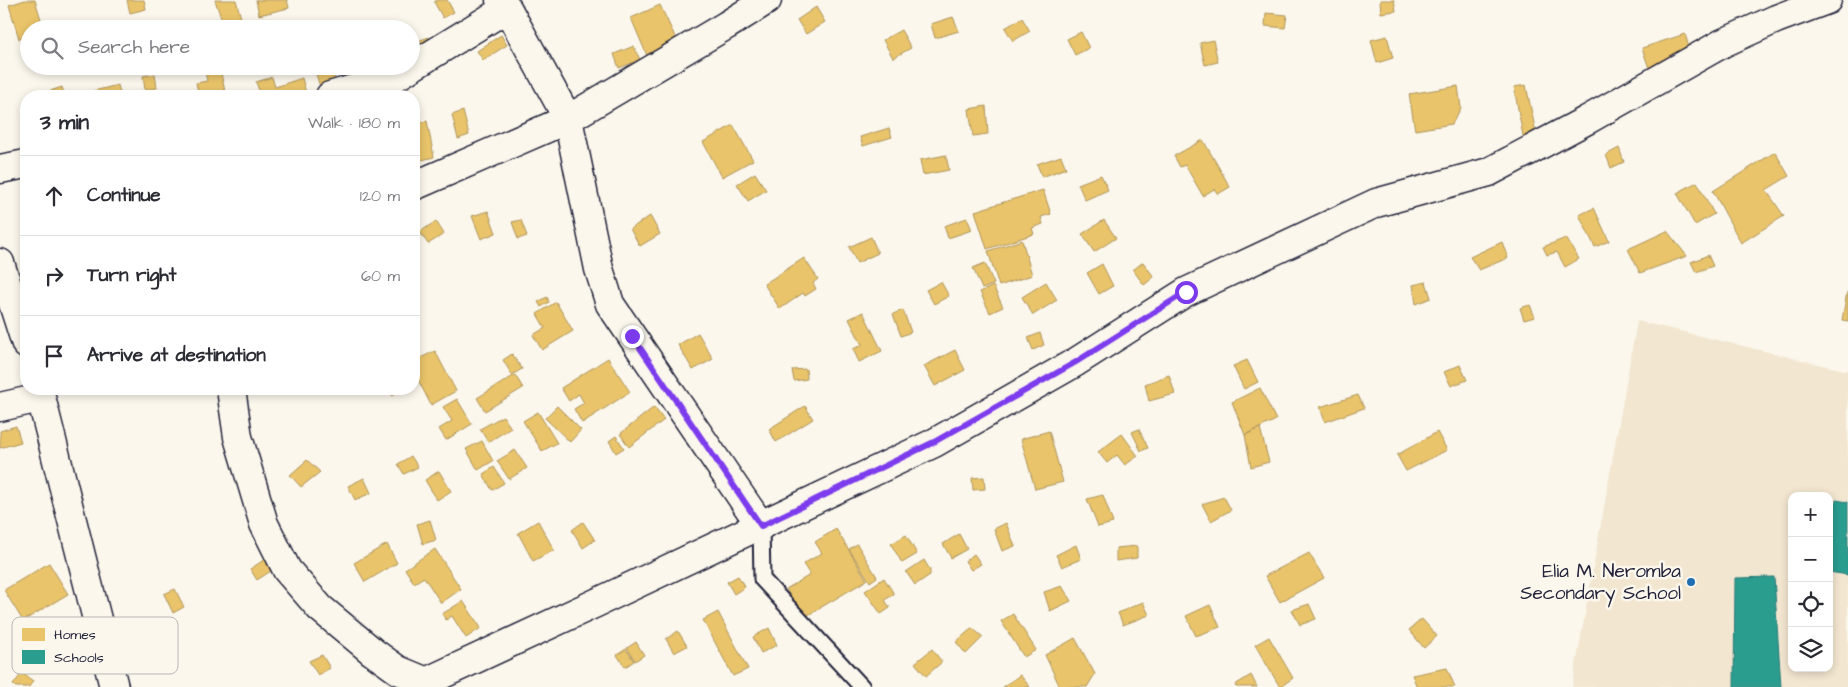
<!DOCTYPE html>
<meta charset="utf-8">
<style>
body{margin:0;font-family:"Architects Daughter",sans-serif;background:#f2f2f3;color:#2b2b33}
.controls{position:absolute;right:15px;bottom:15px;display:grid;overflow:hidden;border-radius:10px;box-shadow:0 2px 8px #0003}
.controls button{width:45px;height:45px;display:grid;place-items:center;padding:0;border:0;border-bottom:1px solid #e1e1e2;background:#fff;color:#2b2b33;font:25px sans-serif}
.stop{position:absolute;width:15px;height:15px;margin:-11px;border:4px solid #7c3aed;border-radius:50%;background:#fff}
.stop.end{background:#7c3aed;border-color:#fff;box-shadow:0 1px 5px #0008}
.list{margin:0;padding:0;list-style:none}
h2{display:flex;justify-content:space-between;align-items:center;height:65px;margin:0;padding:0 20px;font-size:21px}
h2 small{font-size:16px;font-weight:400;color:#7c7c81}
.list li{display:grid;grid-template-columns:32px 1fr auto;gap:15px;align-items:center;box-sizing:border-box;height:80px;padding:0 20px;border-top:1px solid #e1e1e2}
.list b{display:block;font-size:19px;white-space:nowrap}
.list em{font-size:16px;font-style:normal;color:#7c7c81}
.icon{flex:none;width:28px;height:28px;fill:none;stroke:currentColor;stroke-width:2;stroke-linecap:round;stroke-linejoin:round}
.map{position:relative;flex:none;width:1848px;height:687px;overflow:hidden}
.search{position:absolute;background:#fff;box-shadow:0 2px 8px #0003;left:20px;top:20px;width:400px;height:55px;display:flex;align-items:center;gap:12px;box-sizing:border-box;padding:0 18px;border-radius:28px;color:#7c7c81;font-size:19px}
.panel{position:absolute;background:#fff;box-shadow:0 2px 8px #0003;left:20px;top:90px;width:400px;height:305px;border-radius:20px}
.map>svg:first-child{display:block}
.built{fill:#f2e6d0;fill-rule:evenodd}
.homes{fill:#e9c46a;stroke:#ad935c}
.schools{fill:#2a9d8f;stroke:#287876}
.lines{fill:none;stroke-linecap:round;stroke-linejoin:round}
.service-casing{stroke:#22223b;stroke-width:19}
.minor-casing{stroke:#22223b;stroke-width:31}
.service{stroke:#fbf7ec;stroke-width:15}
.minor{stroke:#fbf7ec;stroke-width:28}
.route{stroke:#7c3aed;stroke-width:6}
.poi-dot{fill:#1f6fb2;stroke:#fbf7ec;stroke-width:2}
.labels{text-anchor:middle;dominant-baseline:central;stroke-width:5;stroke-linejoin:round;paint-order:stroke}
.poi-label{font-size:19px;fill:#22223b;stroke:#fbf7ec;text-anchor:end}
.key{fill:#fbf7ec;stroke:#bab7b7;stroke-width:1}
.key-label{font-size:14px;fill:#22223b}
</style>
<div class="map">
<svg width="1848" height="687" viewBox="0 0 1848 687">
<rect width="100%" height="100%" fill="#fbf7ec"/>
<filter id="ink" filterUnits="userSpaceOnUse"><feTurbulence type="fractalNoise" baseFrequency=".02" numOctaves="2"/><feDisplacementMap in="SourceGraphic" scale="10" xChannelSelector="R" yChannelSelector="G"/><feConvolveMatrix kernelMatrix="1 2 1 2 8 2 1 2 1" color-interpolation-filters="sRGB"/></filter>
<g filter="url(#ink)">
<!-- built -->
<path class="built" d="M1637,321L1848,371V687H1572ZM1792,496H1829V668H1792Z"/>
<!-- homes -->
<path class="homes" d="M25,0H35L44,29H29V36L19,39L9,5Z
M127,0H144L146,9L130,13Z
M215,0H236L241,18L223,24Z
M256,0H287L289,8L259,15Z
M438,0H447L454,12L443,18L434,2Z
M1380,0H1394L1396,11L1381,13Z
M660,5L677,41L648,58L631,18Z
M816,7L825,22L806,34L797,20Z
M1266,13L1287,15L1285,28L1265,26Z
M953,17L959,31L935,38L931,24Z
M1022,18L1030,31L1013,41L1005,28Z
M901,30L911,48L893,58L883,40Z
M1081,32L1089,48L1075,55L1067,39Z
M1685,34L1691,54L1649,68L1642,48Z
M501,35L507,45L483,60L477,51Z
M1387,36L1393,58L1377,63L1371,40Z
M429,37L433,48L416,55L412,43Z
M1213,40L1218,62L1205,65L1200,43Z
M634,46L640,60L619,68L614,54Z
M329,66H343L345,73L334,76L338,88L322,93L315,71Z
M220,69L226,96L211,95L199,96L196,83L207,81L205,72Z
M155,74L157,88L145,90L143,76Z
M272,77L275,87L302,78L306,93L296,96H261L256,82Z
M118,85L121,96H73Z
M1526,85L1536,133L1523,136L1514,87Z
M1458,86L1461,108L1452,124L1415,130L1409,94Z
M62,87L65,96H52L50,91Z
M986,106L988,134L973,136L969,109Z
M463,111L469,135L458,139L452,115Z
M427,121L434,157L414,162V124Z
M733,125L753,160L722,177L703,142Z
M889,128L892,137L863,146L860,137Z
M1203,140L1230,187L1218,194L1214,189L1203,196L1185,165L1180,167L1174,156Z
M1619,148L1624,162L1611,168L1606,155Z
M1775,152L1789,176L1766,190L1784,216L1741,243L1713,191Z
M946,155L949,170L923,175L920,160Z
M1061,156L1066,168L1042,177L1037,164Z
M755,173L766,190L748,201L737,184Z
M1101,175L1108,190L1085,200L1078,184Z
M1697,182L1714,214L1695,225L1677,193Z
M1043,190L1051,214L1041,217L1043,224L1032,228L1034,234L987,249L975,211Z
M1594,208L1609,241L1595,247L1579,215Z
M488,211L496,233L481,239L472,216Z
M650,216L660,234L640,246L630,229Z
M967,218L972,230L948,238L944,226Z
M521,220L527,236L518,239L512,222Z
M1104,220L1116,238L1094,252L1082,234Z
M436,221L444,234L428,244L420,232Z
M1667,231L1687,256L1640,273L1628,249Z
M871,237L878,253L857,263L849,247Z
M1566,238L1579,259L1565,267L1557,252L1547,255L1543,247Z
M1022,240L1032,275L999,286L988,251Z
M1502,242L1508,258L1479,270L1470,257Z
M1708,255L1713,266L1696,272L1691,262Z
M804,258L818,279L813,283L816,289L805,296L803,293L780,309L764,284Z
M1143,262L1154,277L1144,285L1133,270Z
M985,263L994,284L982,289L973,268Z
M1102,264L1113,286L1099,294L1087,273Z
M941,282L949,296L934,304L926,290Z
M1046,282L1057,300L1033,315L1022,297Z
M1426,282L1431,298L1416,304L1413,285Z
M993,286L1003,307L990,313L980,292Z
M1847,292H1848V321L1842,320Z
M547,297L549,302L541,307L538,302Z
M556,302L573,331L542,350L533,335L545,328L537,314Z
M1530,305L1535,317L1524,320L1520,308Z
M903,310L911,332L901,336L893,314Z
M863,312L882,351L859,362L853,349L862,345L849,319Z
M698,333L713,359L693,370L678,345Z
M1040,333L1044,345L1033,350L1028,338Z
M955,350L965,370L935,386L924,366Z
M435,351L456,391L431,405L414,372V361Z
M512,354L522,369L512,375L503,360Z
M608,358L630,392L582,423L574,409L584,403L579,394L569,401L561,388Z
M1247,360L1258,382L1244,389L1233,366Z
M1460,365L1467,380L1451,386L1444,372Z
M806,369L807,379L794,381L792,370Z
M515,375L523,388L485,411L477,398Z
M1169,375L1175,394L1149,401L1145,384Z
M1260,388L1276,420L1245,435L1232,402Z
M386,389H400L393,396Z
M1358,395L1364,408L1325,422L1320,407Z
M457,399L472,424L446,440L439,429L452,421L443,407Z
M557,406L581,430L570,442L545,418Z
M805,406L813,419L776,442L769,429Z
M654,407L664,420L629,447L620,434Z
M538,412L557,443L542,451L523,421Z
M503,416L511,428L488,442L480,429Z
M16,426L21,442L0,448V431Z
M1260,428L1269,462L1251,467L1245,435Z
M1139,429L1148,448L1141,451L1132,432Z
M1049,431L1063,482L1035,489L1021,439Z
M1437,432L1447,450L1406,471L1397,455Z
M1122,434L1138,456L1125,465L1117,455L1107,463L1098,452Z
M616,436L624,448L616,453L609,441Z
M482,441L493,461L478,470L466,449Z
M515,450L527,468L509,479L497,461Z
M411,456L418,467L404,474L398,464Z
M307,460L320,472L301,487L290,475Z
M494,467L504,483L492,490L483,474Z
M439,471L451,491L437,500L425,480Z
M984,477L985,489L973,490L972,478Z
M364,478L371,493L355,500L348,486Z
M1103,495L1113,523L1098,527L1087,499Z
M1224,497L1231,510L1211,521L1202,504Z
M430,520L436,540L423,544L417,524Z
M538,521L554,550L533,561L518,533Z
M583,522L595,540L583,548L572,530Z
M1006,523L1015,546L1002,551L994,529Z
M836,529L867,580L803,618L786,589L810,575L803,564L822,553L815,542Z
M959,534L967,549L951,558L943,544Z
M906,535L917,554L902,563L891,544Z
M387,544L397,563L365,582L354,563Z
M857,544L877,577L870,582L849,549Z
M1076,545L1081,559L1062,567L1056,555Z
M1137,546V558L1116,561V548Z
M435,549L461,589L441,603L424,577L414,583L405,569Z
M1309,553L1324,578L1280,602L1265,576Z
M974,554L981,564L971,570L965,561Z
M267,558L274,569L257,580L250,569Z
M924,560L930,570V575L915,585L906,572Z
M49,563L68,594L23,621L4,590Z
M738,576L745,587L734,594L727,582Z
M884,578L894,594L885,600L890,608L881,614L865,591Z
M1062,586L1071,601L1050,611L1044,592Z
M175,589L184,607L173,613L164,594Z
M463,601L481,628L466,638L452,616L446,620L442,614Z
M1143,602L1149,615L1123,625L1118,613Z
M1309,604L1316,619L1300,625L1292,610Z
M1210,605L1220,627L1196,636L1186,616Z
M718,612L748,669L733,676L703,620Z
M1013,614L1036,650L1024,657L1001,621Z
M1422,619L1437,636L1424,648L1409,630Z
M769,628L777,645L761,653L753,637Z
M972,628L983,637L966,654L956,642Z
M678,631L687,646L674,653L666,639Z
M1269,637L1293,678L1280,687L1255,645Z
M1075,638L1095,674L1087,687H1060L1045,655Z
M636,642L644,655L635,661L627,648Z
M626,649L634,661L625,667L617,655Z
M932,649L942,662L926,676L915,663Z
M322,655L330,668L318,675L309,661Z
M1447,668L1455,687H1417L1412,675Z
M22,673L33,681L29,687H16L13,685Z
M1020,675L1030,687H1003Z
M1251,675L1257,687H1236L1235,685Z"/>
<!-- schools -->
<path class="schools" d="M1836,500L1848,502V575L1829,572V528Z
M1774,577L1781,687H1734L1735,578Z"/>
<g class="lines">
<defs>
<path id="service" d="M761,526L762,579L862,687"/>
<path id="minor" d="M500,0L507,8L568,119L599,269L610,304L761,526
M330,96L397,76L507,8
M0,169L26,164
M414,186L568,119L727,25L767,0
M0,263L26,344
M39,389L114,687
M231,389L238,437L264,524L287,570L320,608L373,652L398,670L427,682
M0,407L40,398
M415,687L596,603L934,443L1076,362L1186,292L1376,203L1489,172L1587,120L1723,43L1776,19L1827,0"/>
</defs>
<!-- service casing -->
<use href="#service" class="service-casing"/>
<!-- minor casing -->
<use href="#minor" class="minor-casing"/>
<!-- service -->
<use href="#service" class="service"/>
<!-- minor -->
<use href="#minor" class="minor"/>
</g>
</g>
<g class="lines" filter="url(#ink)">
<!-- route -->
<path class="route" d="M632,336L761,526L934,442L1076,362L1186,292"/>
</g>
<!-- markers -->
<circle class="poi-dot" cx="1691" cy="582" r="5"/>
<g class="labels">
<!-- poi labels -->
<g class="poi-label">
<text x="1681" y="571">Elia M. Neromba<tspan x="1681" dy="22">Secondary School</tspan></text>
</g>
</g>
<!-- legend -->
<rect x="12" y="617" width="166" height="57" rx="8" class="key"/>
<rect x="22" y="628" width="23" height="13" fill="#e9c46a"/>
<rect x="22" y="650" width="23" height="14" fill="#2a9d8f"/>
<g class="key-label">
<text x="54" y="639">Homes</text>
<text x="54" y="662">Schools</text>
</g>
</svg>
<div class="controls">
<button>+</button>
<button>−</button>
<button><svg class="icon" aria-label="locate" viewBox="0 0 24 24"><circle cx="12" cy="12" r="6"/><path d="M12 2v4M12 18v4M2 12h4M18 12h4"/></svg></button>
<button><svg class="icon" aria-label="layers" viewBox="0 0 24 24"><path d="M12 4l9 5-9 5-9-5zM3 14l9 5 9-5"/></svg></button>
</div>
<div class="stop" style="left:1186px;top:292px"></div>
<div class="stop end" style="left:632px;top:336px"></div>
<div class="search"><svg class="icon" aria-label="search" viewBox="0 0 24 24"><circle cx="10" cy="10" r="6"/><path d="M15 15l6 6"/></svg>Search here</div>
<section class="panel">
<h2>3 min<small>Walk · 180 m</small></h2>
<ul class="list">
<li><svg class="icon" aria-label="ahead" viewBox="0 0 24 24"><path d="M12 20V5M6 11l6-6 6 6"/></svg><div><b>Continue</b></div><em>120 m</em></li>
<li><svg class="icon" aria-label="right" viewBox="0 0 24 24"><path d="M7 20v-9h11M14 6l5 5-5 5"/></svg><div><b>Turn right</b></div><em>60 m</em></li>
<li><svg class="icon" aria-label="arrive" viewBox="0 0 24 24"><path d="M6 21V4h12l-3 4 3 4H6"/></svg><div><b>Arrive at destination</b></div></li>
</ul>
</section>
</div>
